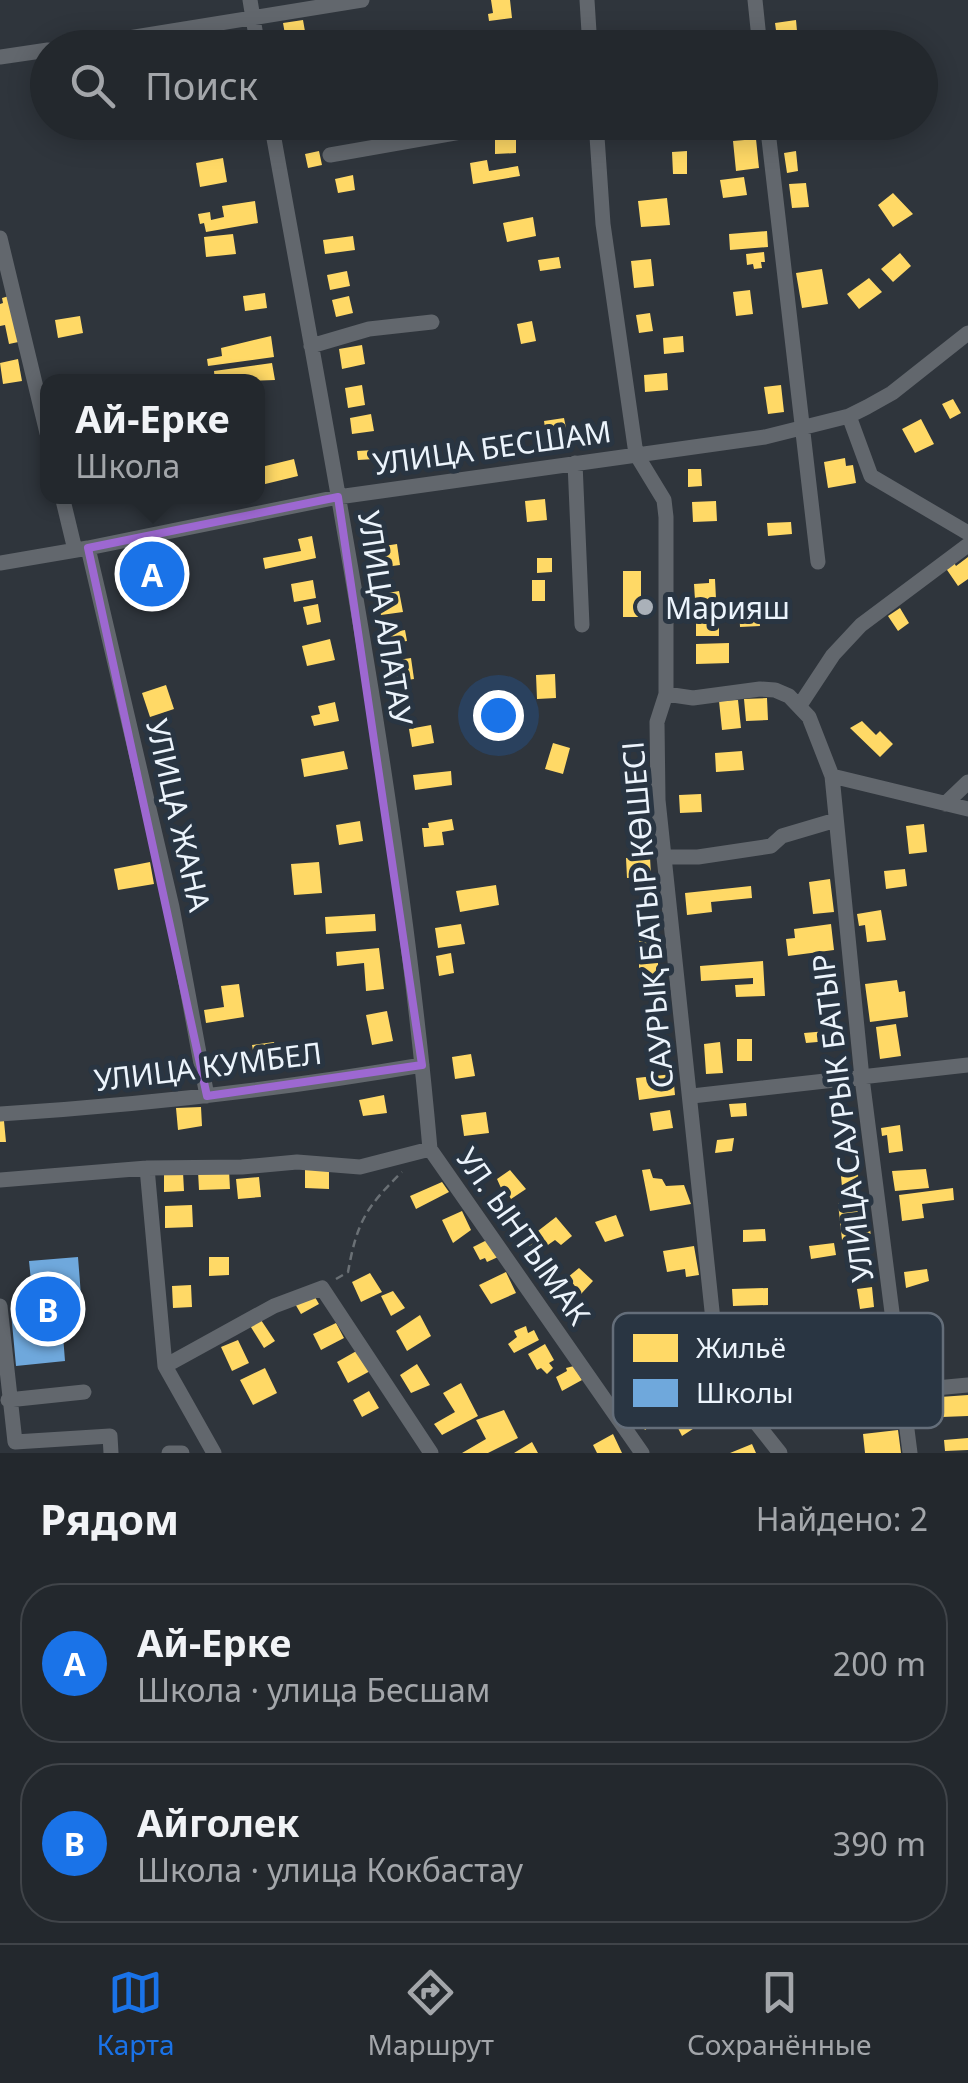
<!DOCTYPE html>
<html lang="ru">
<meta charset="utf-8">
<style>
body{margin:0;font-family:"Noto Sans",sans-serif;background:#2b3035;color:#f1f3f6}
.you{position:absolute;left:498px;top:715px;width:35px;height:35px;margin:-25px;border:8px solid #fff;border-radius:50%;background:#1a73e8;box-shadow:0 0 0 15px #1a73e833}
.badge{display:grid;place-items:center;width:65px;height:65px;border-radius:50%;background:#1a73e8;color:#fff;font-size:32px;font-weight:700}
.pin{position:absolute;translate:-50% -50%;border:5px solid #fff;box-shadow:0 2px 10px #0006}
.popup{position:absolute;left:40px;top:374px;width:225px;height:130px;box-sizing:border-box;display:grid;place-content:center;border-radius:20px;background:#23282d;filter:drop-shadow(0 2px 8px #0005);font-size:32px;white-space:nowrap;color:#a3a6aa}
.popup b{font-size:38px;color:#f1f3f6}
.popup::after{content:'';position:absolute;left:50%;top:100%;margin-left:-20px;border:20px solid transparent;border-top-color:#23282d}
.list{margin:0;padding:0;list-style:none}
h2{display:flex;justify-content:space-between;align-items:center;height:130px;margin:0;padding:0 40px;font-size:42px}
h2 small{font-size:32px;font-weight:400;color:#a3a6aa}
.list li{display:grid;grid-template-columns:65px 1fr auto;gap:30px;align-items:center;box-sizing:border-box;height:160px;margin:0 20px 20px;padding:0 20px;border:2px solid #404449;border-radius:40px}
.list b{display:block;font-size:38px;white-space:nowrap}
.list p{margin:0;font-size:32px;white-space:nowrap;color:#a3a6aa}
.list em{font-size:32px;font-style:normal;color:#a3a6aa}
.icon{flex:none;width:55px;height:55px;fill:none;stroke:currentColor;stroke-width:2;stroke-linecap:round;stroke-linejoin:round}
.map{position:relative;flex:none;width:968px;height:1453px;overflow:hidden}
.search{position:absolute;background:#23282d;box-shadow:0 5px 25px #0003;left:30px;right:30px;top:30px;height:110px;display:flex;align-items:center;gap:25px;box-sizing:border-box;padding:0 35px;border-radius:55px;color:#a3a6aa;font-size:38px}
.sheet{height:490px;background:#23282d}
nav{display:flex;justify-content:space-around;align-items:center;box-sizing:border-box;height:140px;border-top:2px solid #404449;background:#23282d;font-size:28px;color:#a3a6aa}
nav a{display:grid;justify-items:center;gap:5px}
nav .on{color:#1a73e8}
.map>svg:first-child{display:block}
.homes{fill:#ffd966}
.schools{fill:#6fa8dc}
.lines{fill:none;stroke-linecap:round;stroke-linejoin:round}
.path{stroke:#6a7075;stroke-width:2.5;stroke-dasharray:8 5;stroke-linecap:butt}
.minor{stroke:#62676d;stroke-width:15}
.marked{fill:none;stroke:#9d68d1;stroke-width:8;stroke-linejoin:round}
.poi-dot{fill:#aab1b9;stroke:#293542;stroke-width:4}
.labels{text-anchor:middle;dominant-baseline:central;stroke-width:10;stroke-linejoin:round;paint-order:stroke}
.street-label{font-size:30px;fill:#ecf4fc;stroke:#293542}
.poi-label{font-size:30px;fill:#ecf4fc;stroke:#293542;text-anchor:start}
.key{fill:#293542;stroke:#646e7a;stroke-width:2.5}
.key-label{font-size:28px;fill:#ecf4fc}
</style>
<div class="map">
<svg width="968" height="1453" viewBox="0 0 968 1453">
<rect width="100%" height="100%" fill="#2f353c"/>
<!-- homes -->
<path class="homes" d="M491,0H510L512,18L489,21L488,14L493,13Z
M303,20L306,37L286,40L283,23Z
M796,20L798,42L778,45L775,23Z
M531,33L533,48H512L510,36Z
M644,39V48H616V40Z
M221,122H244L246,133L223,135Z
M302,122H319L320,137L304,139Z
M636,122H652V137H636Z
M516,136V153L495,154V137Z
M756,139L759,168L736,171L733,141Z
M319,151L322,165L308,168L305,154Z
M687,151V174H673L672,152Z
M796,151L798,171L787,173L784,153Z
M223,158L227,182L200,187L196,163Z
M487,160L489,171L518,166L520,176L473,184L470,163Z
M353,175L355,190L338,193L335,179Z
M744,177L747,195L723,198L720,180Z
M806,183L809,207L792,208L789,184Z
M893,193L913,214L893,227L878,205Z
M667,198L670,225L641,227L638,201Z
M255,201L258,223L206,232L204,223L200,224L198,214L210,212L211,220L224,217L222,206Z
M533,217L536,236L507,242L503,223Z
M767,231L768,247L730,250L729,234Z
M233,234L236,254L206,257L204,237Z
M353,236L355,250L325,254L323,240Z
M764,252L765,262H761L762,268L754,269L753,264L747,265L746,254Z
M900,253L911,266L893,282L881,269Z
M559,257L561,268L540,271L538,260Z
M651,259L654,286L634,288L631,261Z
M822,269L828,304L802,308L796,273Z
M347,271L350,286L330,290L327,275Z
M869,278L882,292L859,309L847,294Z
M750,290L753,314L736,316L733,292Z
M265,293L267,308L245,311L243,296Z
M13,295L23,341L9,344L5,325L0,326V304L3,303L2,298Z
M349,296L353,313L336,317L332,300Z
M650,313L653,331L639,333L636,315Z
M80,316L83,333L58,338L55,320Z
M532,321L536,341L521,344L517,324Z
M271,336L274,357L208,366L207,359L222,356L221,348Z
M683,336L684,352L664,354L663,338Z
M362,345L365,364L342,369L339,349Z
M18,359L22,381L3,384L0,363Z
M272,363L275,380L215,382L214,371Z
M667,373L668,390L645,392L644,375Z
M362,385L365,405L348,408L345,388Z
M781,385L784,412L768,414L764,387Z
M953,399L961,413L950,419L942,404Z
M371,414L374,431L352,434L350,418Z
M564,418L568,438L547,441L544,421Z
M921,419L934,444L915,453L902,429Z
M374,450L375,459L358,460L357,451Z
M845,458L846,466L853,465L856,483L828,488L824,462Z
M294,459L298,476L257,486V468Z
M688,469H701L702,486L688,487Z
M545,499L547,520L527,522L525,501Z
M716,501L717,521L693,522L692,502Z
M791,522L792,534L768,536L767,523Z
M312,536L316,558L265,569L263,558L301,551L298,539Z
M397,544L400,565L385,567L384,562L374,564L371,548Z
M163,557L169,587L143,592L141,582L134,579L139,572L137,562Z
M968,557V579L958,586L945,567L953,561L956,566Z
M537,558H552V572L537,573Z
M623,571H641V596L649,597V617H623Z
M709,579H715L716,599L695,600L694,584L709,583Z
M313,580L316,598L294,602L291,584Z
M532,580H545V601H532Z
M399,591L403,612L381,615L377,595Z
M318,604L321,622L307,625L303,607Z
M758,606L760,626L740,627L739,607Z
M900,608L909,623L898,631L888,616Z
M391,621L393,632L405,630L407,641L385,644L382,622Z
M719,622V636H696V623Z
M330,639L335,660L307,666L302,646Z
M729,643V663L696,664V644Z
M411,658L414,679L395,682L391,661Z
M555,674L556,698L537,699L536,675Z
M166,685L174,709L150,717L142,693Z
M767,698L768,720L746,721L744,699Z
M738,700L741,728L722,730L719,701Z
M335,702L339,721L314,726L311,716L320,714L318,706Z
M862,721L876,735L880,731L893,744L880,757L850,728Z
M431,725L434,743L412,747L409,729Z
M553,743L570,748L563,774L545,769Z
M344,751L348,769L304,777L301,759Z
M742,751L744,770L716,772L715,753Z
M451,771L452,785L415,790L413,775Z
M701,794L702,812L680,813L679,795Z
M452,819L454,830L442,832L444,845L424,847L422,828H429L428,823Z
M360,821L363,841L339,845L336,825Z
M924,824L927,852L909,854L906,826Z
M650,857L651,876L627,878L626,858Z
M150,862L154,884L118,890L114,869Z
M319,862L322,893L294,895L291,864Z
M905,869L907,886L886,889L884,871Z
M830,879L834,912L813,914L809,882Z
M496,885L499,905L460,912L456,891Z
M751,886L752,898L711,902L712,912L687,915L685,893Z
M881,910L886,940L867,942L865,925L859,926L857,914Z
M375,914L376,931L326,934L325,917Z
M461,924L465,944L438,948L435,928Z
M831,924L834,950L788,956L786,939L795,938L794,929Z
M639,936H658V974L639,975Z
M379,948L384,989L366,991L364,963L337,966L336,952Z
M451,953L454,973L439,976L436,956Z
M763,961L765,996L736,997L735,985L753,984V978L701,981L700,966Z
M897,980L899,992L905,991L908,1017L870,1022L865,984Z
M239,984L244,1017L206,1023L204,1010L224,1007L221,986Z
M387,1011L393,1041L372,1045L366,1015Z
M896,1024L901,1056L880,1059L876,1027Z
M839,1030L840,1040L806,1043L804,1033Z
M737,1039H752V1061H737Z
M274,1042L279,1062L256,1066L252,1045Z
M720,1042L723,1073L706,1074L704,1044Z
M471,1054L475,1076L455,1079L452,1057Z
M673,1074L675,1095L639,1100L636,1078Z
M384,1095L387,1113L363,1116L359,1100Z
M746,1103L747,1116L731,1117L729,1104Z
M201,1107L202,1126L178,1130L176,1108Z
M670,1110L673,1128L653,1131L650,1113Z
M486,1112L489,1133L464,1136L461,1115Z
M0,1121H4L6,1142H0Z
M900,1125L903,1151L889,1153L887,1135L882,1136L881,1128Z
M734,1138L732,1151L715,1153L717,1140Z
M857,1164L859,1185L842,1187L840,1166Z
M305,1168H329V1189L305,1188Z
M650,1169L653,1178L662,1179L666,1186L684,1185L691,1204L650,1211L642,1170Z
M926,1169L929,1188L895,1191L892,1171Z
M229,1170L230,1189L199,1190L198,1171Z
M510,1170L526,1189L511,1199L508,1194L503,1199L497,1191L501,1188L497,1179Z
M164,1172H183L184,1191L164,1192Z
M259,1177L261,1197L238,1199L236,1179Z
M442,1182L449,1192L416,1209L410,1196Z
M953,1188L954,1200L922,1204L924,1218L902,1221L899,1195Z
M860,1201L863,1221H869L871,1237L842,1240L838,1203Z
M192,1205L193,1227L165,1228V1206Z
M462,1211L471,1230L453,1243L442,1220Z
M616,1215L624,1236L605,1242L595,1222Z
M556,1217L572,1236L561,1245L555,1240L535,1254L525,1241Z
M765,1229L766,1241L743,1242V1230Z
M489,1239L498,1257L487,1262L485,1258L480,1260L473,1247Z
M834,1243L836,1255L811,1259L809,1246Z
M694,1246L699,1275L686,1277L685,1269L667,1272L663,1251Z
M209,1257H229V1275L209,1276Z
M579,1268L593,1281L581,1294L568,1277Z
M927,1269L929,1281L906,1288L904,1272Z
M506,1272L516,1293L491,1304L479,1285Z
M370,1273L382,1292L361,1302L352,1282Z
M191,1285L192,1307L173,1308L172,1286Z
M872,1287L874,1307L860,1309L857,1289Z
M768,1288V1305L733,1306L732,1289Z
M393,1291L405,1308L391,1316L381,1296Z
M312,1292L319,1304L301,1314L294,1302Z
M877,1314L878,1335L863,1336L861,1316Z
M420,1315L431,1336L407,1351L396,1331Z
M259,1317L275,1341L264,1348L249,1324Z
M336,1323L344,1338L321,1350L313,1334Z
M526,1326L528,1333L534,1330L539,1340L514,1353L508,1344L517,1337L514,1331Z
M761,1328L763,1349L746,1351L744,1329Z
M238,1340L249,1363L232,1371L221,1347Z
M545,1344L554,1360L549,1363L553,1368L547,1374L541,1368L537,1370L528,1354Z
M935,1346L937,1362L918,1365L915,1349Z
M360,1349L372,1370L348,1383L337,1362Z
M627,1359L645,1379L627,1390L613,1369Z
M417,1364L430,1385L411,1393L400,1375Z
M574,1366L582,1380L562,1391L556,1377L567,1371L566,1368Z
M265,1368L277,1393L253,1405L240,1380Z
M870,1369L872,1384L850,1386L848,1371Z
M807,1373L808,1389L776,1391L775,1375Z
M461,1383L478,1416L442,1435L434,1424L455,1412L443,1393Z
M369,1391L379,1408L362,1417L353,1400Z
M968,1395V1416L942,1417L940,1397Z
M663,1398L671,1411L645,1430L634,1413Z
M689,1409L699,1425L682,1436L674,1420Z
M504,1410L518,1438L488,1453H462L486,1439L476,1420Z
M898,1430L901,1453H865L863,1434Z
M613,1434L622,1453H597L593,1445Z
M968,1438V1450L945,1451L944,1440Z
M532,1442L538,1453H514Z
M752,1444L756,1453H730Z"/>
<!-- schools -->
<path class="schools" d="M78,1257L82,1308L61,1310L65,1361L16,1366L11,1312L34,1310L29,1261Z"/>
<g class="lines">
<!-- path -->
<path class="path" d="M336,1279L348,1272C357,1222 366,1207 402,1172"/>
<!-- minor -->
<path class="minor" d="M250,0L258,48
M587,0L590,48
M755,0L760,48
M67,48L362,0
M0,57L48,50
M271,122C332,463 400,805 430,1149
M596,122L603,224L636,454L664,500L666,517V694L657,722L658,800L717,1358L723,1381L780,1453
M767,122L818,562
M330,155L518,122
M0,238L47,433
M311,346L369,329L432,322
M849,416L871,476L968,533
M575,463L582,625
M62,496L75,550
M88,548L172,907L207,1096
M0,563L88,548L338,497L765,437L849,416L867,407L892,393L968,333
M666,694L693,698L760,689L775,690L789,696L809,717L832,776L968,809
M800,705L833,655L861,625L968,545
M832,776L862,1078L910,1453
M945,804L968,782
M665,857H698L771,846L782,836L836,820
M692,1096L968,1065
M0,1114C142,1105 282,1089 422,1065
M430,1149L642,1453
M147,1168L165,1366L214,1453
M0,1180L147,1168L242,1167L297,1162L360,1167L430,1149
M0,1306L15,1442L110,1436L111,1453
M165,1366L274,1306L322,1288L431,1453
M904,1391L968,1385
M8,1400L84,1392
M169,1453H182"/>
</g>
<!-- marked area -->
<path class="marked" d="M338,497L422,1065L207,1096L88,548Z"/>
<!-- markers -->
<circle class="poi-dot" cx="645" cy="607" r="10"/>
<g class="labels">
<!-- street labels -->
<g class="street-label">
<text transform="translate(492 447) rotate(-8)">УЛИЦА БЕСШАМ</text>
<text transform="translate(386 618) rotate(81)">УЛИЦА АЛАТАУ</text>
<text transform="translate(179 815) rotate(77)">УЛИЦА ЖАНА</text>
<text transform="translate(647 915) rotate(-95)">САУРЫҚ БАТЫР КӨШЕСІ</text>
<text transform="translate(208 1066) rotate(-7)">УЛИЦА КУМБЕЛ</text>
<text transform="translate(842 1118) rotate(-97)">УЛИЦА САУРЫК БАТЫР</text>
<text transform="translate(524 1236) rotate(55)">УЛ. ЫНТЫМАК</text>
</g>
<!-- poi labels -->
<g class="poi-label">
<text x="665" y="607">Марияш</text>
</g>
</g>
<!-- legend -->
<rect x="613" y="1313" width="330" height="115" rx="15" class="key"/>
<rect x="633" y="1334" width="45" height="28" fill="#ffd966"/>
<rect x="633" y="1379" width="45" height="28" fill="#6fa8dc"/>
<g class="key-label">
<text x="696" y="1358">Жильё</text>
<text x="696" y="1403">Школы</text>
</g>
</svg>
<div class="you"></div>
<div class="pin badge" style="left:152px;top:574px">A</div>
<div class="popup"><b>Ай-Ерке</b>Школа</div>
<div class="pin badge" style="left:48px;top:1309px">B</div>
<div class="search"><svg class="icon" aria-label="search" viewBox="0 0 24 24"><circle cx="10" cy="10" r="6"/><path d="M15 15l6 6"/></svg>Поиск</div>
</div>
<section class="sheet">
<h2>Рядом<small>Найдено: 2</small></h2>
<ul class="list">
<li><span class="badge">A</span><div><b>Ай-Ерке</b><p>Школа · улица Бесшам</p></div><em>200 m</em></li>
<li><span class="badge">B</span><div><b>Айголек</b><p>Школа · улица Кокбастау</p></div><em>390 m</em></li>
</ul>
</section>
<nav>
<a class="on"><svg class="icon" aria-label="map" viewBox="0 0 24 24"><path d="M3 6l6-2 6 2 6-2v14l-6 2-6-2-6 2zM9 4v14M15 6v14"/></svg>Карта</a>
<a><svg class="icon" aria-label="directions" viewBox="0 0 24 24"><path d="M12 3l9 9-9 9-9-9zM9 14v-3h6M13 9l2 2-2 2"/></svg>Маршрут</a>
<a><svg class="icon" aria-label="saved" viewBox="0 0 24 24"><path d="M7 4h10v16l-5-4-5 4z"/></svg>Сохранённые</a>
</nav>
